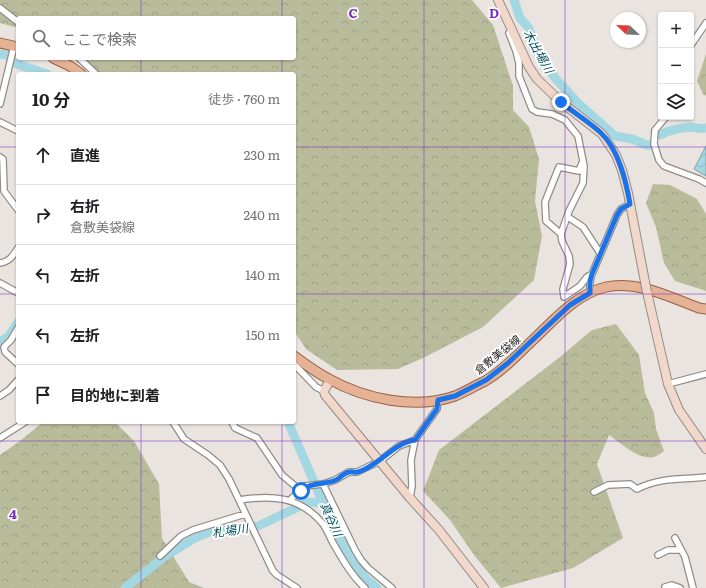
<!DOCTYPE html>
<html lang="ja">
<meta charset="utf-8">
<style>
body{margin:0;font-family:Literata,"Noto Sans JP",serif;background:#f2f2f2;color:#202124}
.controls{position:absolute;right:12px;top:12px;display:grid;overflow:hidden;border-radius:4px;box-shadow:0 1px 3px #0004}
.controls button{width:36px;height:36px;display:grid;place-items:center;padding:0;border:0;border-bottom:1px solid #e0e0e0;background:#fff;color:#202124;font:20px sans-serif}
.compass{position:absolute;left:610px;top:12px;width:36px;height:36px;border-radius:50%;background:#fff;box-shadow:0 1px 3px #0004;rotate:293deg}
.stop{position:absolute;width:12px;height:12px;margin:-9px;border:3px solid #1a73e8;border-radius:50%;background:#fff}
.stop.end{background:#1a73e8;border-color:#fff;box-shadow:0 1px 4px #0008}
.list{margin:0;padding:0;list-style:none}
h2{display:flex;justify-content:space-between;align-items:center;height:52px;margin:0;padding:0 16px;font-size:17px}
h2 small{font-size:13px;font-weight:400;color:#757577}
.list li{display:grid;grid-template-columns:26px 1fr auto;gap:12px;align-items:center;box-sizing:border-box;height:60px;padding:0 16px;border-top:1px solid #e0e0e0}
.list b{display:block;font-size:15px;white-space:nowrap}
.list p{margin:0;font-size:13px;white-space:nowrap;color:#757577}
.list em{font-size:13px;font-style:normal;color:#757577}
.icon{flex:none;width:22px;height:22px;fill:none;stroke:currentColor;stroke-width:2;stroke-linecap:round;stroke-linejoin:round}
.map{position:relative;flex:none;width:706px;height:588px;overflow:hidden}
.search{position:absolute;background:#fff;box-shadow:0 1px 3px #0004;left:16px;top:16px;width:280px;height:44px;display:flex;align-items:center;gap:10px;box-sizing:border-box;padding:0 14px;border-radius:4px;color:#757577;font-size:15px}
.panel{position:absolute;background:#fff;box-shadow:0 1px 3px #0004;left:16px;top:72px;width:280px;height:352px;border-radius:4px}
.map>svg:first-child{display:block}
.forest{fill:url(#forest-crowns)}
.water{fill:url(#water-waves);stroke:#7ea2a9}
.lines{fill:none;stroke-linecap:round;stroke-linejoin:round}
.river{stroke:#a3d7e1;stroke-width:9}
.street-casing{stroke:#918c88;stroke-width:8}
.secondary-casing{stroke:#918c88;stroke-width:10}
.primary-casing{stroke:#985f41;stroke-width:11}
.street{stroke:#fff;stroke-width:5.5}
.secondary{stroke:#f2d8ca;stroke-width:8}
.primary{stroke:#e5b296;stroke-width:9}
.secondary-bridge-casing{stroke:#918c88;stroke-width:10;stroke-linecap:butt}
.secondary-bridge{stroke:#f2d8ca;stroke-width:8}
.route{stroke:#1a73e8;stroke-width:5}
.grid{fill:none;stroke:#7b2cbf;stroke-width:1;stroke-opacity:0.55}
.labels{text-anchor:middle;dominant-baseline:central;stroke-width:3.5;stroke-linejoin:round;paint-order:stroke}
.street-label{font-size:11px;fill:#292625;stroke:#fff}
.water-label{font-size:12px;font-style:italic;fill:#01505c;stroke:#fff}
.grid-label{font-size:13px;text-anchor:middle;font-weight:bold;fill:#7b2cbf;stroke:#fff;stroke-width:3.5;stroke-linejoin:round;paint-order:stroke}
</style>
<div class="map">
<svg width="706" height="588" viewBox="0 0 706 588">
<defs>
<pattern id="forest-crowns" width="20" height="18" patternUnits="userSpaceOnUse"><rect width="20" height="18" fill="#b8bc9b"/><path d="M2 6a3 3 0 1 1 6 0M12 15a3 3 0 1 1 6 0" fill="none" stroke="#9ea185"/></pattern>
<pattern id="water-waves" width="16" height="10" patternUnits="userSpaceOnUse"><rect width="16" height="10" fill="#a3d7e1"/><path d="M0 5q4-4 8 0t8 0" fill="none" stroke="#8cb8c1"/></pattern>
</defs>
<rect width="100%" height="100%" fill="#e9e4df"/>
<!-- forest -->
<path class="forest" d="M0,0H472L493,25L513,86V110L529,127L539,159L535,201L542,236L534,280L483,327L425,357L398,369L337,370L306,349L294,331V74H101L84,58H294V18H18V28L0,23Z
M706,54V96L703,94L697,81Z
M653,184L670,185L697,199L706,214V291L675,281L664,263L656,227L646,203Z
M616,324L639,355L645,393L654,413L656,429L664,451C661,453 657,456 654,457C639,461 620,442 609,435L597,464L623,538L573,568L501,588L474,555L450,520L423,491L439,450L560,357L592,330Z
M43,422H115L134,441L159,484L162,538L189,582L204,588H0V455L20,441Z"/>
<!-- water -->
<path class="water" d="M706,146V176L694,169Z"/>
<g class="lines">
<!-- river -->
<path class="river" d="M514,0L520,18L528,27L542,61L556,79L579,104L615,136L632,139L647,145H652
M0,54L8,55L14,63L47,74
M660,135C668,130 681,128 690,127C697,127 698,130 706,128
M0,342L9,336L18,322
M288,422L327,512L349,557L366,579L377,588
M125,588L164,557L195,538L209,532L239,529L258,526L309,502L323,503"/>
<defs>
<path id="street" d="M0,8L18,22
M509,33L516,51L519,63V76L532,109L537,112L552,114L565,120L578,136L584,166L583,183L569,211L561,234L562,241L569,256L570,264L563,289L564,297L580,286L587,277L592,274
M691,45L706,23
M79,58L96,74
M0,104L14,46
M666,117L655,130L654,144L659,160L664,166L699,179L706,183
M0,122L18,131
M0,157L3,159L4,191L18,210
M568,217L583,227L600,253
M561,234L546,221L545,202L559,167L579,171L582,163
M0,263C9,262 13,256 18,248
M0,283L18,293
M590,293V281L592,274L617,215L621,209L630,204
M18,328L11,340L4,347L5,352L18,364
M294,364L316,387L324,391
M668,384L706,374
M0,396L9,390L18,380
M173,422L184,439L208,455L220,465L229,479L273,571L277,575L297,588
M232,422L235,428L257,438L282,475L301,491
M0,438L25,422
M323,484L355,550L361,560L368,568L392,588
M594,492L608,485L630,484L637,489C661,477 681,480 706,477
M410,498L412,486L411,460L415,440L437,409L438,400
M239,500C272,495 300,496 323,524C327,530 330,537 333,543C343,560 351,575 365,588
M290,500L305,486L323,484L335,480L349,472H357L380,461L399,446L415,440
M675,538L685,557L693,588
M658,555L668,550H681
M160,556L181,536L193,530L245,514
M665,587L672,585L680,588"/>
<path id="secondary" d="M498,0L529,67L537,79L561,102L602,134L616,155L622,170L628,193L645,282
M647,292L668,384L679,410L706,449
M330,380L324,391L325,395L410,498L439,530L484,588"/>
<path id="primary" d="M0,43L18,47
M53,58L70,66L81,74
M294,356C305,364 317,373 329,379C365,399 415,410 455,396C465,392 475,386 485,381C503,371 518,354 533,340C554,320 576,294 606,287C638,280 669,297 699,308L706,309"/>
</defs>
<!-- street casing -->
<use href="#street" class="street-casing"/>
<!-- secondary casing -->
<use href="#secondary" class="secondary-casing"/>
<!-- primary casing -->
<use href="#primary" class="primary-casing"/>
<!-- street -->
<use href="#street" class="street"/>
<!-- secondary -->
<use href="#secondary" class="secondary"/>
<!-- primary -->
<use href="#primary" class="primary"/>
<defs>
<path id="secondary-bridge" d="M645,282L647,292"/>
</defs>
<!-- secondary-bridge casing -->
<use href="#secondary-bridge" class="secondary-bridge-casing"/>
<!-- secondary-bridge -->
<use href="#secondary-bridge" class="secondary-bridge"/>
</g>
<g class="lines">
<!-- route -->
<path class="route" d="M301,491C310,482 324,485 336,480C340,478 344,473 349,472C352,471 355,473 358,472C379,466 393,443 415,440L437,409L438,400L455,396L486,380L508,363L570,305L590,293V281L592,274L617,215L621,209L630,204C626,181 619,150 601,133C589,122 574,113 561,102"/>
</g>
<!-- grid -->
<path class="grid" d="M141,0V18M282,0V18M424,0V588M565,0V588M141,58V74M282,58V74M0,147H18M294,147H706M0,294H18M294,294H706M141,422V588M282,422V588M0,441H706"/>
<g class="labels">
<!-- street labels -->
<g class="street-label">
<text transform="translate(497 354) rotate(-39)">倉敷美袋線</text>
</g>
<!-- water labels -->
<g class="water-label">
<text transform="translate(539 51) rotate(61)">木出場川</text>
<text transform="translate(332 519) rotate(66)">真谷川</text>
<text transform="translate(230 530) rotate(-8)">札場川</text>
</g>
</g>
<g class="grid-label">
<text x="353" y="18">C</text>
<text x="494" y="18">D</text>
<text x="13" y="519">4</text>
</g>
</svg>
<div class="controls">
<button>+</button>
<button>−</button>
<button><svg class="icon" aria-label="layers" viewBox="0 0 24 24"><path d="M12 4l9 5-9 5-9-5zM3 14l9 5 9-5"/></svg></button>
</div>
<svg class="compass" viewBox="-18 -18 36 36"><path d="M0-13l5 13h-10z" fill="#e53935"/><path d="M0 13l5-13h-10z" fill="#757577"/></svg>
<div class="stop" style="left:301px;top:491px"></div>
<div class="stop end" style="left:561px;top:102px"></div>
<div class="search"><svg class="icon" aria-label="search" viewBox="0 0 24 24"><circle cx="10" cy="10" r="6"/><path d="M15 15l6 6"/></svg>ここで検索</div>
<section class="panel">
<h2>10 分<small>徒歩 · 760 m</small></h2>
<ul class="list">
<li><svg class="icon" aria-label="ahead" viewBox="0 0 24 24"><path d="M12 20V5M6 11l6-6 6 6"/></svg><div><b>直進</b></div><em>230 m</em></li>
<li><svg class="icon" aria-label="right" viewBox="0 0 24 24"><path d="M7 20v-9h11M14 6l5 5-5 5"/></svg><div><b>右折</b><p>倉敷美袋線</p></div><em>240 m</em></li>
<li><svg class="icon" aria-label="left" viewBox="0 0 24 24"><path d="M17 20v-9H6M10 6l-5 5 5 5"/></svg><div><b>左折</b></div><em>140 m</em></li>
<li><svg class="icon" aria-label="left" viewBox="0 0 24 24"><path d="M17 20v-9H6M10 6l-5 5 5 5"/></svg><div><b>左折</b></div><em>150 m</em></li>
<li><svg class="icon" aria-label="arrive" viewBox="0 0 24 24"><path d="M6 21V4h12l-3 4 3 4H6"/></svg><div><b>目的地に到着</b></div></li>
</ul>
</section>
</div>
